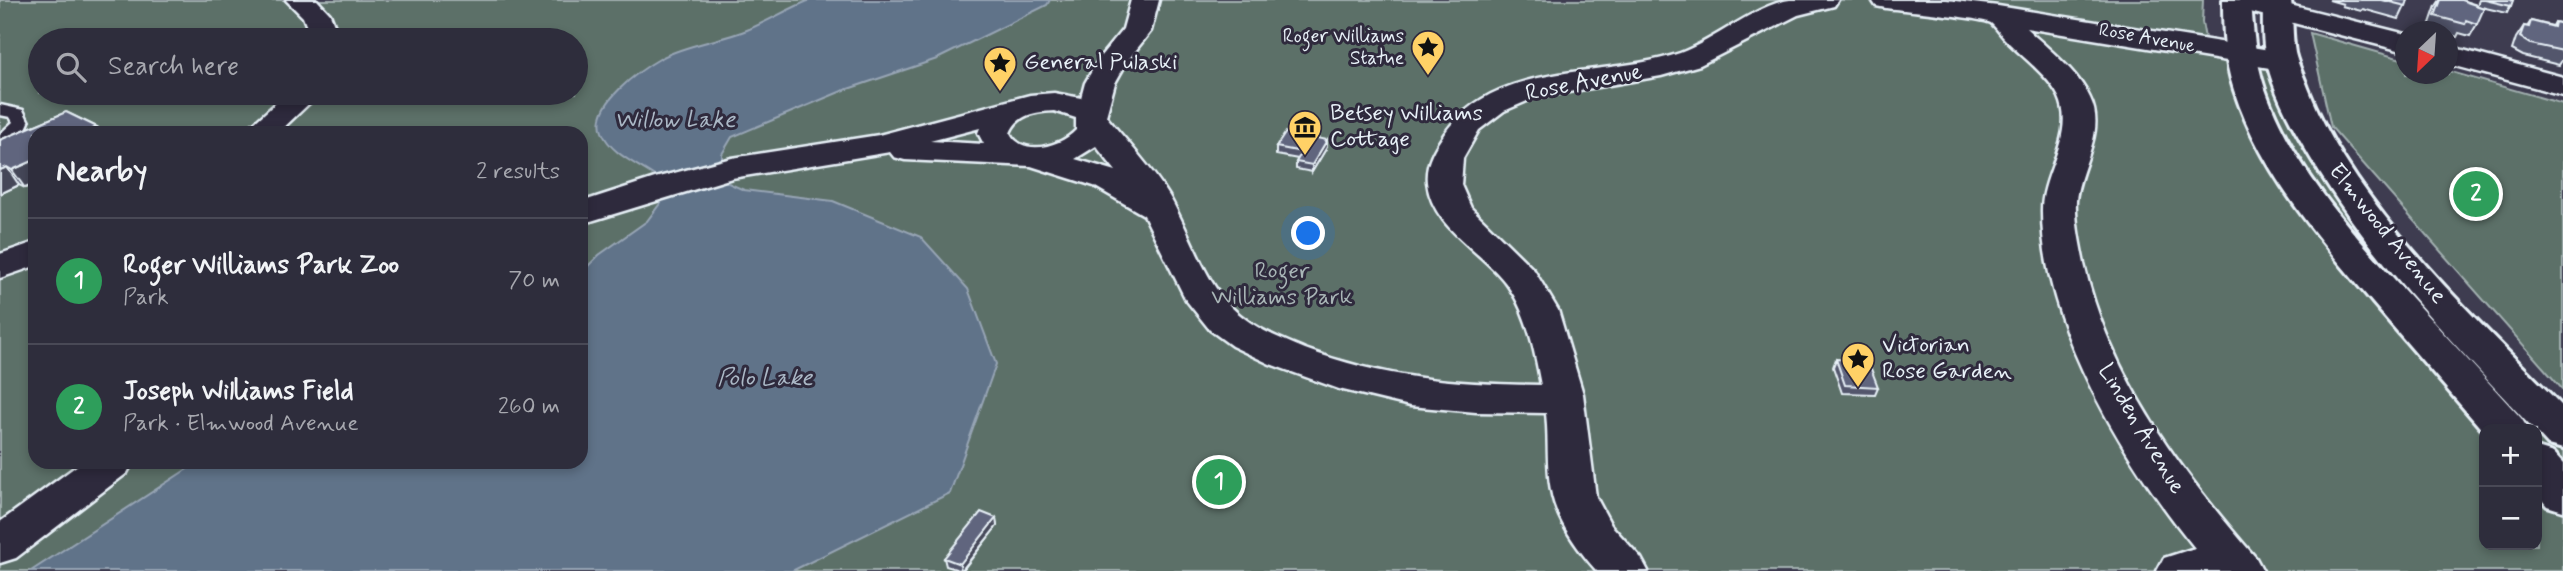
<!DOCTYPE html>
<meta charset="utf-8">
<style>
body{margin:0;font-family:Mynerve,sans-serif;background:#3a3947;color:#f1f3f6}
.controls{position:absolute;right:21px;bottom:21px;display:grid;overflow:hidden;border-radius:14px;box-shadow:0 4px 10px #0003}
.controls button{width:63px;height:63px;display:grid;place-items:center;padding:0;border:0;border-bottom:2px solid #494956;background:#2e2d3c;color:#f1f3f6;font:35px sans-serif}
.compass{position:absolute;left:2395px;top:21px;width:63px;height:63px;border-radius:50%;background:#2e2d3c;box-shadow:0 4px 10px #0003;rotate:205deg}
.you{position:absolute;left:1309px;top:234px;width:24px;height:24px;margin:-18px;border:5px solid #fff;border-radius:50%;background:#1a73e8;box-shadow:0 0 0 10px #1a73e833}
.badge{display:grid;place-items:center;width:46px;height:46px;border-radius:50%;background:#95b2f1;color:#fff;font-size:23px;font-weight:700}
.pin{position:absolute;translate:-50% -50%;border:4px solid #fff;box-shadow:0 2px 7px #0006}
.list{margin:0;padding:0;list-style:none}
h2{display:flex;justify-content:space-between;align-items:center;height:91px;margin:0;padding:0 28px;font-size:30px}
h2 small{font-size:23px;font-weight:400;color:#a7a8af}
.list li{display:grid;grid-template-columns:46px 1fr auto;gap:21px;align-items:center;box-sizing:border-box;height:126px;padding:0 28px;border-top:2px solid #494956}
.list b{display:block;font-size:26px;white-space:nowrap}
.list p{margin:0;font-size:23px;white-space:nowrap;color:#a7a8af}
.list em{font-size:23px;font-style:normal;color:#a7a8af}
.icon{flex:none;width:38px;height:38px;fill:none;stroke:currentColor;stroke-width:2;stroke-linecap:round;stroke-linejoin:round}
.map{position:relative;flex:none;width:2563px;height:571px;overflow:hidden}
.search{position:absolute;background:#2e2d3c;box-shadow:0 4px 10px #0003;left:28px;top:28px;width:560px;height:77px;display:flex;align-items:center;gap:18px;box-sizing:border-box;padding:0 24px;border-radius:38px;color:#a7a8af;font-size:26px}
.panel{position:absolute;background:#2e2d3c;box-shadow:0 4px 10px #0003;left:28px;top:126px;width:560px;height:343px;border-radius:21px}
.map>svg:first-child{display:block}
.green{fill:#5c6f68;stroke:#a2b0b0;stroke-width:2;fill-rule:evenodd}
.water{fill:#617389;stroke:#97a5b5;stroke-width:2}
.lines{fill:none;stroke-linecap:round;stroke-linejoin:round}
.service-casing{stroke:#e8f1f8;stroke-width:5}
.minor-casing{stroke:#e8f1f8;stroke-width:5}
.primary-casing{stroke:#e8f1f8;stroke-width:6}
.service{fill:#2f2a3d;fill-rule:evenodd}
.minor{fill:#2f2a3d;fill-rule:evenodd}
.primary{fill:#2f2a3d;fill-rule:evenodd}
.wall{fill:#53576c;stroke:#e8f1f8;stroke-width:2}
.shaded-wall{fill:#444758;stroke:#e8f1f8;stroke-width:2}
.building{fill:#61657e;stroke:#e8f1f8;stroke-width:2}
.labels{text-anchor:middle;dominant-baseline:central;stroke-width:6;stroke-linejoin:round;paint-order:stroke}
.far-poi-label{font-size:19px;fill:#e8f1f8;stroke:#2f2a3d;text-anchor:end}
.far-street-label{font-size:19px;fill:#e8f1f8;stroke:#2f2a3d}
.poi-label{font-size:23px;fill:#e8f1f8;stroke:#2f2a3d;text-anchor:start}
.street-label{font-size:23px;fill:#e8f1f8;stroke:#2f2a3d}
.park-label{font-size:23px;fill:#a9b6b7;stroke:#2f2a3d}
.water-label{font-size:24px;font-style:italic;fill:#abb8c6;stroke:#2f2a3d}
</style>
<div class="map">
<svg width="2563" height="571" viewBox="0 0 2563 571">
<rect width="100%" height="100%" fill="#3e3c50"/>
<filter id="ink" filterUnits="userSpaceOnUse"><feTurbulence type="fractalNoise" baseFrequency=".0143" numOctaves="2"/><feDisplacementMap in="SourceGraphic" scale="14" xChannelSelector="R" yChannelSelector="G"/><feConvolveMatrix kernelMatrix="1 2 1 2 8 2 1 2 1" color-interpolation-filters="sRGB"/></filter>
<g filter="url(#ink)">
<!-- green -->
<path class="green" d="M0,0H2203L2202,22L2206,44L2275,58L2296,110L2563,441V571H0ZM40,40H576V93H40ZM35,133H581V462H35ZM2484,429H2537V545H2484Z
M2310,33L2405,60L2406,74H2448V71L2563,104V390L2331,127Z"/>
<!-- water -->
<path class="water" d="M810,0H1050L1047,5L937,59L842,91L732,137L722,154V175L728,183L744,190L833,201L921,237L968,289L996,364L950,493L792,571H31L198,462H581V273L599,255L647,221L670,190C653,168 613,160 602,132C591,104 640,70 661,58C687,44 720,41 747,30C768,21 788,9 810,0Z"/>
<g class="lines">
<defs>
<path id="service" d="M0,105L23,110L29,122L24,133L0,147V134L13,122L10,117L0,115Z"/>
<path id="minor" d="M286,0H317L330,14L340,40H312L303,17Z
M1131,0H1159L1151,31L1128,60L1115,83L1106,116C1127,142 1152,168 1169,196C1187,227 1202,273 1224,299C1245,325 1276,337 1305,349C1385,379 1456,384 1541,385C1535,353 1528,316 1510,289C1486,252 1432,230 1427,182C1425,163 1435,148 1445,133C1498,59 1603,79 1680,53C1714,41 1757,4 1790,0C1805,0 1822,0 1838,0L1834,6L1798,15L1700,65L1661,76L1534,98L1504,111L1479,130L1463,158L1461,185L1471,208L1534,270L1558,310L1583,394L1596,497L1611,525L1641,558L1648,571H1597C1577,549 1556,519 1551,490C1546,465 1549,438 1546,413L1476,412L1410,406L1339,389L1270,364L1232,346L1210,330L1186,300L1144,215L1094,186L1031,166L905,160L894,157L890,152L732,178L581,224V202L655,178L732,158L879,135L1030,95L1054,93L1081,98L1085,83L1100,57L1123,29ZM1054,111L1076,118V130C1061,147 1022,157 1010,133C1018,114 1035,112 1054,111ZM980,128L978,133L984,144L930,141ZM1096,146L1116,171L1075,159Z
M1872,0H1946L1998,6L2282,52L2292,55L2297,61L2292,67L2282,70L2026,28C2048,49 2077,70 2090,98C2107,132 2079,167 2076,201C2075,221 2080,244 2084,264C2110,378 2181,472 2256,558L2263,571H2157L2164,558L2195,548C2125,462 2041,324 2042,210C2042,173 2076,134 2059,97C2048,75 2022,57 2005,39C2001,35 1996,27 1991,23C1983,18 1902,10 1886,8L1876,6Z
M2223,0H2270L2406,34V52L2227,6Z
M2448,46L2563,77V95L2448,64Z
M287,93H320L278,133H243Z
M35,242V266L0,278V254Z
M82,462H133L127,473L16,558L0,563V522Z"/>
<path id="primary" d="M2223,0H2251C2253,30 2255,60 2265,89C2292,166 2349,229 2403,289C2442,332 2482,375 2521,418L2528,429H2484V432C2447,389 2410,346 2373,303C2319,239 2260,171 2234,90C2224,60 2223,30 2223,0Z
M2263,0H2291C2293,17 2292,36 2295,53C2298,65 2304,77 2308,88C2354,207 2475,317 2563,407V449L2548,445L2537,433V429H2533C2450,339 2361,249 2301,141C2286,115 2270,83 2265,53C2262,36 2263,17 2263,0Z
M2537,448L2553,453L2563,464V511L2547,506L2537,494Z"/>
</defs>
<!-- service casing -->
<use href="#service" class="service-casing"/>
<!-- minor casing -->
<use href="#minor" class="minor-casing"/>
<!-- primary casing -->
<use href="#primary" class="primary-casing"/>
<!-- service -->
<use href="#service" class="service"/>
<!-- minor -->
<use href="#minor" class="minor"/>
<!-- primary -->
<use href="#primary" class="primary"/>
</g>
<!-- wall -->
<path class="wall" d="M2329,0H2408L2399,19L2363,9L2361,11L2342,6L2343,4Z
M2440,0H2461L2477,5L2479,0H2513L2507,13L2477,6V24L2470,36L2459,33L2457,37L2447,34V32H2437L2428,29L2436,6Z
M2531,21L2553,26L2555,22L2561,23L2563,21V59L2559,65L2523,56L2512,50L2516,38L2524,26L2527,27Z
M66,112L97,127L101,133H35V184L25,188L19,185L0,194V140Z
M1327,140V147L1312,172L1296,169V162L1298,159L1276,155V147Z
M1836,359L1878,387L1875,394L1842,393L1833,367Z
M996,518L997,526L962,571L946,566L944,558Z"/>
<!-- shaded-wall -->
<path class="shaded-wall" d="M97,127L101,133H84Z
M1327,140V147L1312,172V165Z
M35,160V184L25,188L12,170Z
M7,167L19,185L0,194V170Z
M996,518L997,526L961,571L960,564Z"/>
<!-- building -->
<path class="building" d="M2382,0H2408L2406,6Z
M2441,0H2461L2484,8L2477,24L2466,20L2465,24L2435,16Z
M2485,0H2513L2511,6Z
M2531,21L2554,27L2555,22L2563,24V51L2531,44L2520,37L2524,26L2529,27Z
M66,112L97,127L84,133H35V160L12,170L7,167L0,170V140Z
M1286,132L1327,140L1312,165L1296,162L1302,152L1276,147Z
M1836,359L1868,361L1878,387L1845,385Z
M981,512L996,518L960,564L944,558Z"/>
</g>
<!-- icons -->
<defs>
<symbol id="sight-pin" viewBox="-11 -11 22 30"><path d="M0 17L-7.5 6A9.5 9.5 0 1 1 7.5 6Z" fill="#ffd166" stroke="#2f2a3d"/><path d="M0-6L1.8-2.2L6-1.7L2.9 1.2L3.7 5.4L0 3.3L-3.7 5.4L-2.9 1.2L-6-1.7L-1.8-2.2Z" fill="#111"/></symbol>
<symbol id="museum-pin" viewBox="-11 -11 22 30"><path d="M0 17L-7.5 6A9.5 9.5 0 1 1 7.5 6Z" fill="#ffd166" stroke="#2f2a3d"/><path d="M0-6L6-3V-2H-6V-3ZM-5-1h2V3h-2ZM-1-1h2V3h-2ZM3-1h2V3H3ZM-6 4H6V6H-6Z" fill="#111"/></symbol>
</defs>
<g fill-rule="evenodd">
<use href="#sight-pin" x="1409" y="28" width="38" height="52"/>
<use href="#sight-pin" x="981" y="44" width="38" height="52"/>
<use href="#museum-pin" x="1286" y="108" width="38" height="52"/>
<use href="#sight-pin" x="1839" y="340" width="38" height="52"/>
</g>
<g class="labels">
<!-- far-poi labels -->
<g class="far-poi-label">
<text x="1404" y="36">Roger Williams<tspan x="1404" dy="22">Statue</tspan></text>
</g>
<!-- far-street labels -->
<g class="far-street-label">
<text transform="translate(2147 38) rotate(10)">Rose Avenue</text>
</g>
<!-- poi labels -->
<g class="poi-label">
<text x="1024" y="63">General Pulaski</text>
<text x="1330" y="114">Betsey Williams<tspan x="1330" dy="26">Cottage</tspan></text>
<text x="1882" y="346">Victorian<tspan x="1882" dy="26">Rose Garden</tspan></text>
</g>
<!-- street labels -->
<g class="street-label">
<text transform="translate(1584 83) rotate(-11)">Rose Avenue</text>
<text transform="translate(2387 234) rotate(51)">Elmwood Avenue</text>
<text transform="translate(2141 429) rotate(59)">Linden Avenue</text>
</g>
<!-- park labels -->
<g class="park-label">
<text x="1282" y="272">Roger<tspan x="1282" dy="26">Williams Park</tspan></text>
</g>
<!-- water labels -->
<g class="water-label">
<text x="675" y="120">Willow Lake</text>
<text x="765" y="378">Polo Lake</text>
</g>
</g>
</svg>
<div class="controls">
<button>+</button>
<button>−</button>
</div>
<svg class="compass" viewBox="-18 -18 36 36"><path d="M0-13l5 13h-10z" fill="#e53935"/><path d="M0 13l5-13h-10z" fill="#a7a8af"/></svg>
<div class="you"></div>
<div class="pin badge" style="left:1219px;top:482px;background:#2e9e5b">1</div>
<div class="pin badge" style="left:2476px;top:194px;background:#2e9e5b">2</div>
<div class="search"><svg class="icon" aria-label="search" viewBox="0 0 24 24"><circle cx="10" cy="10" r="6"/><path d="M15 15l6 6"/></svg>Search here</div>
<section class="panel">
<h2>Nearby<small>2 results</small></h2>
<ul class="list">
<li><span class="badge" style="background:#2e9e5b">1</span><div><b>Roger Williams Park Zoo</b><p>Park</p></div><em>70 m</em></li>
<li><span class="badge" style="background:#2e9e5b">2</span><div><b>Joseph Williams Field</b><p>Park · Elmwood Avenue</p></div><em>260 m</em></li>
</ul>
</section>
</div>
